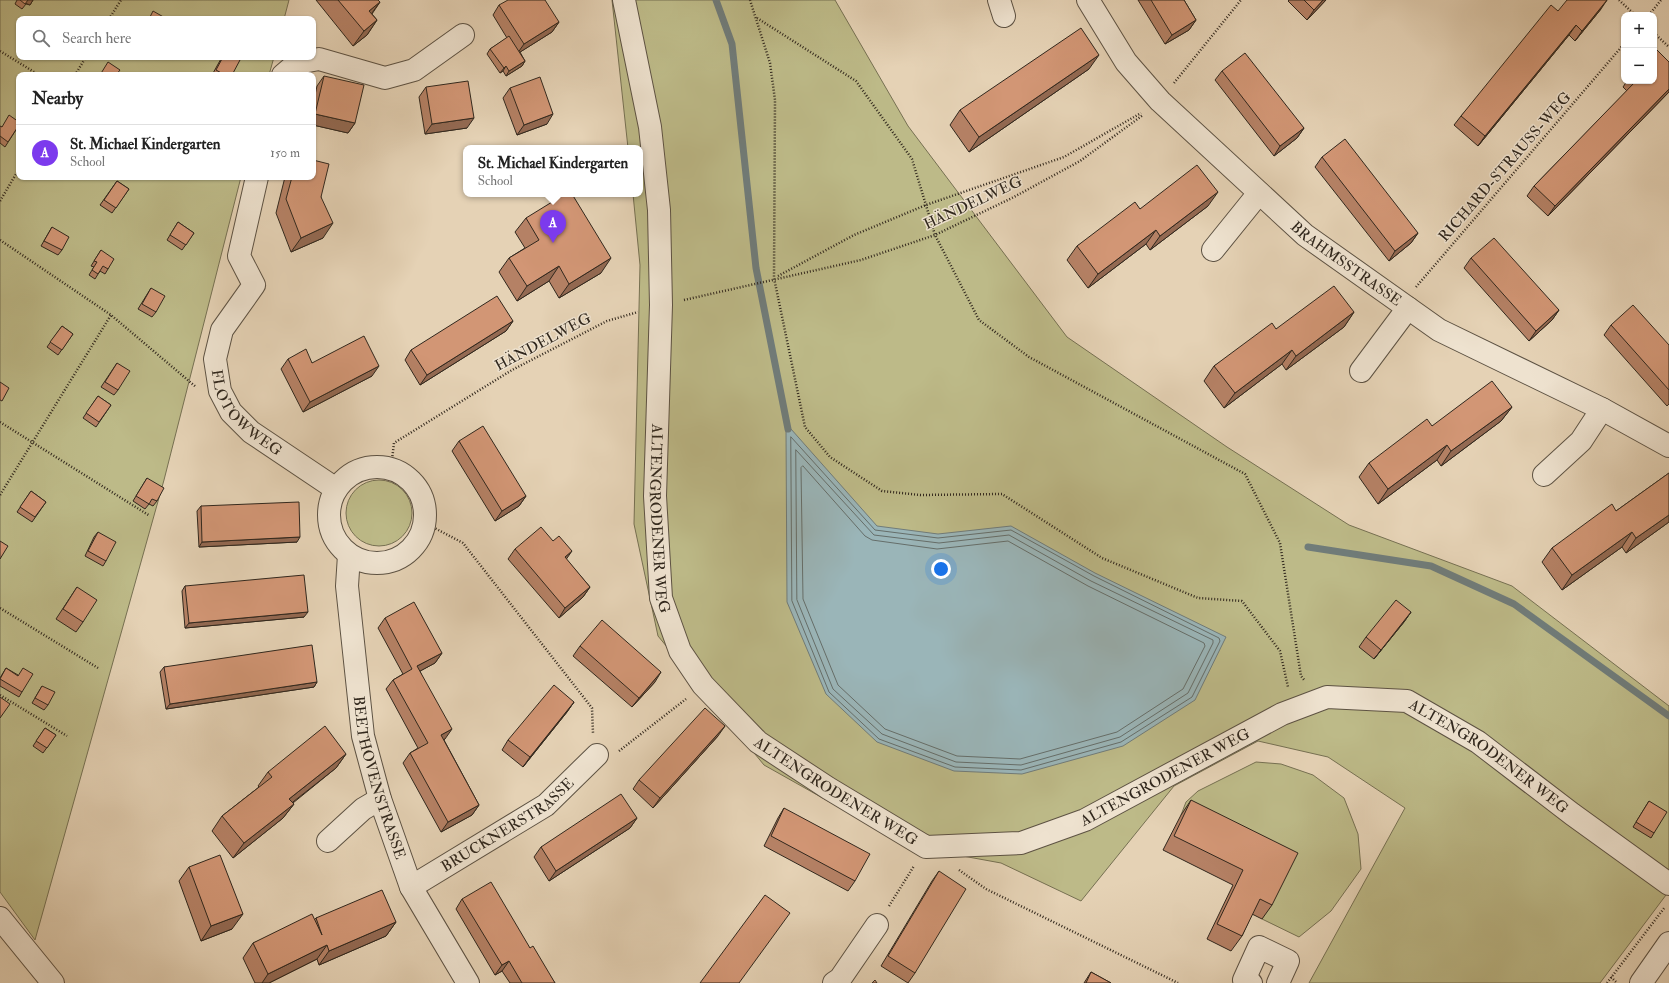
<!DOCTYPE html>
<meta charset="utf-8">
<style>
body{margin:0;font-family:"IM FELL Double Pica",serif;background:#f6f6f6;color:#222}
.controls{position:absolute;right:12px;top:12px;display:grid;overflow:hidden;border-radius:8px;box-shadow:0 1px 3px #0004}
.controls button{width:36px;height:36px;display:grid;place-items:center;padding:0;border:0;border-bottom:1px solid #e0e0e0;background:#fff;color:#222;font:20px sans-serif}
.you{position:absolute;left:941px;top:569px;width:14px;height:14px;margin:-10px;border:3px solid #fff;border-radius:50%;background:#1a73e8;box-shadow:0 0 0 6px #1a73e833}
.badge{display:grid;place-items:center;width:26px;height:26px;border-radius:50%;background:#7c3aed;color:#fff;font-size:13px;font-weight:700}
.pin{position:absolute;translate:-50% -33px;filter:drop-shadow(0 1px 2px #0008)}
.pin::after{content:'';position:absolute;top:21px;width:14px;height:12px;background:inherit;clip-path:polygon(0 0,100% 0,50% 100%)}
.popup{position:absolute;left:463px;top:145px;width:180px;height:52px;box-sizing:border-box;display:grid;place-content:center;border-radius:8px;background:#fff;filter:drop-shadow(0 1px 3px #0005);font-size:13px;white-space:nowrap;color:#767676}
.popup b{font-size:15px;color:#222}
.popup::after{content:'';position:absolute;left:50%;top:100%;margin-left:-8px;border:8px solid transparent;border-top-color:#fff}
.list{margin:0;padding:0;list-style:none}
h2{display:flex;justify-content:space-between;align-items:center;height:52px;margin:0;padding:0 16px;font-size:17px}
h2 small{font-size:13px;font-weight:400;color:#767676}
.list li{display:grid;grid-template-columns:26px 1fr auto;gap:12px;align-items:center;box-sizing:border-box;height:56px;padding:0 16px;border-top:1px solid #e0e0e0}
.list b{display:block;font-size:15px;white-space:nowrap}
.list p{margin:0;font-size:13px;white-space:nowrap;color:#767676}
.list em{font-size:13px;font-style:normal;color:#767676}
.icon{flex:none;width:22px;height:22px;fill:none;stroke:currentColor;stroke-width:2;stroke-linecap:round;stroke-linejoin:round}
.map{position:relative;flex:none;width:1669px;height:983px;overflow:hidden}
.search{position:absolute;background:#fff;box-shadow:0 1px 3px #0004;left:16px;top:16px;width:300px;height:44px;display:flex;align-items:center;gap:10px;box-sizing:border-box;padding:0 14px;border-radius:8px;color:#767676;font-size:15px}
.panel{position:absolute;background:#fff;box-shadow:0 1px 3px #0004;left:16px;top:72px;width:300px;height:108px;border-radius:8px}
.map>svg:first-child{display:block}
.green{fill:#bdba88;stroke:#767052}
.water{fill:#9ab5b8;stroke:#707c7a}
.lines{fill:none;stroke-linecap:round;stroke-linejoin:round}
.shore{stroke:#656e6a;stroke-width:1}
.stream{stroke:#707c7a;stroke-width:7}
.minor-casing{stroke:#5d5243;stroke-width:24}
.path{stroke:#30271d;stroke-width:2.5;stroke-dasharray:1 2;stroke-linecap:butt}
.minor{stroke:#eee2cf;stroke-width:22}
.wall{fill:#b58165;stroke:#30271d}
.shaded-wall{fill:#936952;stroke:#30271d}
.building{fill:#d29675;stroke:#30271d}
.labels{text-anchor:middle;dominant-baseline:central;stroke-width:3;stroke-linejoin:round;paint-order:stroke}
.street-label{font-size:15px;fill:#30271d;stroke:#eee2cf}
</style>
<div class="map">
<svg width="1669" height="983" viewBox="0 0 1669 983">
<rect width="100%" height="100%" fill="#e5d2b5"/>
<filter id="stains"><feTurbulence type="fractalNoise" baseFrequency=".005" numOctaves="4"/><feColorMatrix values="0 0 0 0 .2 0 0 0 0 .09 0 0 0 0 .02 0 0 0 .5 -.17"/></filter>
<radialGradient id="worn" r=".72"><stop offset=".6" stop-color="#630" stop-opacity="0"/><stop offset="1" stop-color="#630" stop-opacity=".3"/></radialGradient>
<!-- green -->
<path class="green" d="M0,0H289L284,19H19V57H274L269,75H19V177H241L164,480L35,940L0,892Z
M612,0H835L908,126L1067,337L1227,447L1349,525L1512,586L1669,706V891L1600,983H1309L1405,808L1328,757L1258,741L1174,786L1081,901L1001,863L908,846L764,765L658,636L634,524L640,265L633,194H640V148H628Z
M346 513a33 33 0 1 1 66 0a33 33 0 1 1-66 0Z
M1256,762L1281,764L1313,775L1344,798L1358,834L1361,869L1331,911L1299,937L1262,919L1287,867L1181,815L1186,802L1198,791Z"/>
<!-- water -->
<path class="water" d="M791,429L877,526L938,534L1011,526L1095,573L1226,637L1195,700L1123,746L1022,774L954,771L877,742L826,694L787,602L786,431Z"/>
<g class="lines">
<!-- shore -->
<path class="shore" d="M791,437L875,530L938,538L1011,530L1094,576L1219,638L1220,641L1192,697L1121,742L1021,770L955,767L879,739L829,692L792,601Z
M796,450L874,535L939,543L1009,535L1091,581L1213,640V643L1188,693L1120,737L1021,765L956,762L882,734L833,689L797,600Z
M803,466L865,536L872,540L937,549L1008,541L1088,586L1204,643L1205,646L1183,689L1117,732L1020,759L957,756L885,729L838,685L803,599L801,468Z"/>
<!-- stream -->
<path class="stream" d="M716,0L732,44L756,268L788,429
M1308,547L1431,566L1514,604L1669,716"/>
<defs>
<g id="minor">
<path id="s1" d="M624,0L650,127L659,210L661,305L655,496L661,598L680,651L703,685L758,742L828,788L926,847L1021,843L1085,820L1282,714L1327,697L1407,701L1478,742L1572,814L1669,884"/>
<path d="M999,0L1004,16"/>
<path id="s2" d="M1088,0L1126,62L1160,101L1305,235L1439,330L1602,409L1669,446"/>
<path d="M283,75L297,63L319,59L385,78L414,70L463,35"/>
<path id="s3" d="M257,177L239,256L254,285L222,330L215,359L220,391L231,412L251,432L336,489"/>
<path d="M1213,250L1259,193"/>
<path d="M1361,371L1408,308"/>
<circle cx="377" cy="515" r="48"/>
<path d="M1544,475L1581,441L1602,409"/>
<path id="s4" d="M349,555L347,586L363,736L380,799L411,887L468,983"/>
<path d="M328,841L363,809L380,799"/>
<path id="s5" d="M411,887L546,805L597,755"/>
<path d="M0,918L53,983"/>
<path d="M834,983L840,979L877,925"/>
<path d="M1251,983L1244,980L1259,947L1288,961L1278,983"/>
<path d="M1641,983L1669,943"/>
</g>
</defs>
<!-- minor casing -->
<use href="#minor" class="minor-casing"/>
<!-- path -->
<path class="path" d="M750,0L770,63L775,100L774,278L805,427L830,457L882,491L920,495L1002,494L1102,558L1198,598L1242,601L1280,651L1288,687
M1619,0L1635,15
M1649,15L1661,0
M757,18L856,81L912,159L935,235L979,320L1029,357L1245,474L1280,543L1301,676L1305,681
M109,19L121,0
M1654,33L1669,47
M0,51L39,75
M75,75L86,57
M1174,83L1241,0
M0,201L19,169
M0,240L111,315L196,387
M778,276L854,235L926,205L1064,157L1141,113
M1416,287L1624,44
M684,300L861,260L935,235L1014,197L1080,161L1143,115
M0,422L150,516
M391,468L394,443L512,370L607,321L638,312
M0,495L111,315
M425,523L463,543L592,708L593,733
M0,608L98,668
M0,695L67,736
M619,751L686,699
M959,870L986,889L1178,983
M889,906L914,866
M1611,977L1617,983
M1607,983L1665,907"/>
<!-- minor -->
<use href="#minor" class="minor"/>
</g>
<!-- wall -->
<path class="wall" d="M17,0H33L30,5L26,4L22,9L15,4Z
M316,0H378L380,2L372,14L377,20L367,35L353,46Z
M1138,0H1184L1196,20L1189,30L1165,44Z
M1289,0H1326L1307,20L1288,1Z
M499,5L559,22L552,32L520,52L525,61L522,66L506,76L503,71L500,73L487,54L490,49L507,38L493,15Z
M1601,9L1575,41L1569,35L1478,146L1454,125L1461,116L1558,11Z
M222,57H234L232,75H212Z
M1669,62V92L1548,216L1527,196L1534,186L1627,91L1623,87L1627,81H1654Z
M1089,69L969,152L950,125L960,110Z
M1222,71L1304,128L1297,138L1274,156L1215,80Z
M324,76L355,123L348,133L313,125V104L317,86Z
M426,87L467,128L425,134L419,97Z
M510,88L547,124L517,135L503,98Z
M19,125L5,147L0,143V126L1,127Z
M1322,157L1418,233L1411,243L1389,261L1315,167Z
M285,177H313L321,197L323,238L291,252L276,213Z
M117,181L129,189L112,213L100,205Z
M1208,206L1150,250L1146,244L1088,288L1067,260L1077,246L1140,209Z
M526,218L601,273L559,298L549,281L517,301L499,272L509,258L525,248L515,232Z
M178,222L194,233L182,250L167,240Z
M52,227L62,250L58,255L41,246Z
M101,250L108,269L105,274L100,271L95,279L89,275L94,267L91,266Z
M1471,258L1559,310L1552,320L1529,341L1464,268Z
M151,288L156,312L152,317L138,309Z
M1354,312L1344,327L1286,370L1282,364L1224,408L1204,381L1214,366L1276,329Z
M513,321L506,331L420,385L405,360L411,350Z
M1611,325L1669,345V404L1667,406L1604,335Z
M62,326L73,334L58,355L47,347Z
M288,359L312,363L372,376L303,412L281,369Z
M117,363L118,390L114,395L101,387Z
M98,396L111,405L96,427L83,418Z
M1512,407L1501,421L1441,466L1437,460L1378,504L1359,477L1369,463L1432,426Z
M459,441L526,496L519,506L495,521L452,451Z
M1669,473V522L1626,553L1622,547L1562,590L1542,562L1552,548L1616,511Z
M147,478L157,501L153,506L149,504L145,509L133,501Z
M31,491L46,502L32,522L17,512Z
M201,506L297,542L199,547L197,511Z
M98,532L106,561L103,566L85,556L94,537Z
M515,549L566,559L590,587L583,597L559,618L508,559Z
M185,586L304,617L185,628L182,591Z
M77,587L83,622L76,632L56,619Z
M1411,612L1404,622L1374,659L1359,647L1366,637Z
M385,618L442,653L435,663L420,671L445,739L444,740L479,805L472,815L441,832L403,763L410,753L418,748L386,689L393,680L403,674L378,628Z
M580,646L655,682L632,707L573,656Z
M164,667L317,682L314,687L166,709L160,672Z
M6,668L18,675L22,692L19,697L0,686V678Z
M42,686L48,705L44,710L32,703Z
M574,702L567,712L523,767L502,750L508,740Z
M45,728L56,735L43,753L33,746Z
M718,736L653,808L633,789L639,780Z
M346,754L336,768L293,803L294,804L283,818L233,858L212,831L222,816L259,787L258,786L268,772Z
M1191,800L1272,905L1262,919L1252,914L1242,936L1231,951L1207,939L1233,885L1163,850L1181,815Z
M1649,801L1654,833L1651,838L1633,827Z
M784,808L855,881L848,891L764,846L778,818Z
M637,818L630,828L549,881L534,857L541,847Z
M189,867L232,929L201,941L179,881Z
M939,871L915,973L908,983L881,966L932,881Z
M462,899L530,948L555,983H510L502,971L495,975L456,909Z
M316,918L396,922L386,936L319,965L317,959L269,983H255L243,958L253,943L314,920Z
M1091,972L1111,983H1084Z"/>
<!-- shaded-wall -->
<path class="shaded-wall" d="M28,0H33L30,5L25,3Z
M1323,0H1326L1307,20L1314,10Z
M1607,0L1601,9L1575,41L1582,31Z
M380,2L369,17V11Z
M377,20L367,35L353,46L364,31Z
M1196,20L1189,30L1165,44L1172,35Z
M559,22L552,32L517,54L524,44Z
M1576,25L1569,35L1478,146L1485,136Z
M1099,55L1089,69L969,152L979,137Z
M525,61L522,66L506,76L509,71Z
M506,66L503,71L500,73L504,68Z
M1669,89V92L1548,216L1555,206Z
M315,114L355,123L348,133L313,125V117Z
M553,114L547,124L517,135L524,125Z
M474,118L467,128L425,134L432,124Z
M1304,128L1297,138L1274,156L1280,146Z
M1218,192L1208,206L1150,250L1160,236Z
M333,223L323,238L291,252L301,238Z
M1156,230L1146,244L1088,288L1098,274Z
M1418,233L1411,243L1389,261L1395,251Z
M611,258L601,273L559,298L569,284Z
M559,266L549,281L517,301L527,286Z
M1559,310L1552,320L1529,341L1536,331Z
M1354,312L1344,327L1286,370L1296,356Z
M513,321L506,331L420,385L427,375Z
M1292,350L1282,364L1224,408L1235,393Z
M379,366L372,376L303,412L310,402Z
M1512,407L1501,421L1441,466L1451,451Z
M1447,445L1437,460L1378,504L1388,489Z
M526,496L519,506L495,521L502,511Z
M1669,515V522L1626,553L1636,538Z
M1632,532L1622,547L1562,590L1572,575Z
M300,537L297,542L199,547L202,542Z
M572,551L565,561V557Z
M590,587L583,597L559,618L565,608Z
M308,612L304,617L185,628L189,623Z
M1411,612L1404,622L1374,659L1381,650Z
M442,653L435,663L411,676L417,666Z
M661,672L655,682L632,707L639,698Z
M317,682L314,687L166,709L170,704Z
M574,702L567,712L523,767L530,757Z
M725,726L718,736L653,808L660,798Z
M452,729L445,739L434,745L441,735Z
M346,754L336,768L279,813L289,799Z
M294,804L283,818L233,858L244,843Z
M479,805L472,815L441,832L448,822Z
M637,818L630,828L549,881L556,871Z
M243,914L232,929L201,941L211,926Z
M396,922L386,936L319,965L329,951Z
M327,945L317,959L269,983H262L268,974Z
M509,961L502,971L495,975L502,965Z"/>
<!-- building -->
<path class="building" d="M20,0H28L25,4Z
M338,0H378L380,2L369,11L377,20L364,31Z
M508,0H545L559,22L524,44L499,5Z
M1151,0H1184L1196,20L1172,35Z
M1304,0H1323L1314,10Z
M1567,0H1607L1582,31L1576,25L1485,136L1461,116L1551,5L1558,11Z
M153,11L167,19H149Z
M1081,28L1099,55L979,137L960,110Z
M509,36L525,61L509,71L506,66L504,68L490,49Z
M1657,50L1669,62V89L1555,206L1534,186L1635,82L1634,81H1654V52Z
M1245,53L1304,128L1280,146L1222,71Z
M223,57H234L240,60L232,75H225L216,70Z
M108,62L120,70L116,75H100Z
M324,76L364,85L355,123L315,114Z
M540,77L553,114L524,125L510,88Z
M468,81L474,118L432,124L426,87Z
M9,115L19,122V125L8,142L0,136V126L2,127Z
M1345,139L1418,233L1395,251L1322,157Z
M313,160L329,164L321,197L333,223L301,238L286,199L292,177H313Z
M1197,165L1218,192L1160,236L1156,230L1098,274L1077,246L1135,202L1140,209Z
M117,181L129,189L116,208L104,200Z
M565,194H572L611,258L569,284L559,266L527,286L509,258L539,240L526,218Z
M178,222L194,233L186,245L170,235Z
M52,227L69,237L62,250L44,241Z
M1494,238L1559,310L1536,331L1471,258Z
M101,250L114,259L108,269L103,266L98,274L92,270L97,262L94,261Z
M1334,286L1354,312L1296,356L1292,350L1235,393L1214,366L1272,323L1276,329Z
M151,288L165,296L156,312L142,304Z
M497,296L513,321L427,375L411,350Z
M1633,305L1669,345V390L1611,325Z
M62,326L73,334L62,350L50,342Z
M364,336L379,366L310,402L288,359L306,349L312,363Z
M117,363L130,371L118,390L105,382Z
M1492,381L1512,407L1451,451L1447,445L1388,489L1369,463L1427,419L1432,426Z
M0,382L9,388L2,401L0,400Z
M98,396L111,405L99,422L86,413Z
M483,426L526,496L502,511L459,441Z
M1669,473V515L1636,538L1632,532L1572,575L1552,548L1612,504L1616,511Z
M147,478L164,488L157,501L152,499L149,504L136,496Z
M31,491L46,502L35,517L20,507Z
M299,502L300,537L202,542L201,506Z
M541,527L553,541L559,536L572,551L565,557L590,587L565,608L515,549Z
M98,532L116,542L106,561L88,551Z
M0,541L8,546L0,559Z
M304,575L308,612L189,623L185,586Z
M77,587L97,600L83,622L63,609Z
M1396,600L1411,612L1381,650L1366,637Z
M414,602L442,653L417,666L452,729L441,735L479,805L448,822L410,753L428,743L393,680L412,669L385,618Z
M602,620L661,672L639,698L580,646Z
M312,645L317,682L170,704L164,667Z
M6,668L18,676L23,668L33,674L22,692L0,679Z
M554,685L574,702L530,757L508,740Z
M42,686L55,692L48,705L35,698Z
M0,697L10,704L0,718Z
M705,708L725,726L660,798L639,780Z
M325,726L346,754L289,799L294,804L244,843L222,816L272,777L268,772Z
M45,728L56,735L47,748L36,741Z
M621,794L637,818L556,871L541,847Z
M1191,800L1298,853L1272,905L1260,899L1242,936L1217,924L1243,870L1174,836Z
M1649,801L1667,812L1654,833L1636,822Z
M784,808L870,854L855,881L771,836Z
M220,855L243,914L211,926L189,867Z
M939,871L966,889L915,973L888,956Z
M491,882L530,948L533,946L555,983H522L509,961L502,965L462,899Z
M382,890L396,922L329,951L327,945L268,974L253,943L312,914L322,935L316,918Z
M765,895L790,913L739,983H700Z
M1091,972L1111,983H1086Z
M875,980L877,983H872Z"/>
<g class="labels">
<!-- street labels -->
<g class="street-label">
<text transform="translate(1505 167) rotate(-49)">RICHARD-STRAUSS-WEG</text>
<text transform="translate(973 203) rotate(-25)">HÄNDELWEG</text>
<text stroke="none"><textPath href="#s2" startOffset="372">BRAHMSSTRASSE</textPath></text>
<text transform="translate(543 342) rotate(-28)">HÄNDELWEG</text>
<text stroke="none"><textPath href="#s3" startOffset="264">FLOTOWWEG</textPath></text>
<text stroke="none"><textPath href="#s1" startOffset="522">ALTENGRODENER WEG</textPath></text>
<text stroke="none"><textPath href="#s1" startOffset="1590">ALTENGRODENER WEG</textPath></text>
<text stroke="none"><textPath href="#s4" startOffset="226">BEETHOVENSTRASSE</textPath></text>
<text stroke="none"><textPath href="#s1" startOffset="1230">ALTENGRODENER WEG</textPath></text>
<text stroke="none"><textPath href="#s1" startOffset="870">ALTENGRODENER WEG</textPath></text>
<text stroke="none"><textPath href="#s5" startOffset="115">BRUCKNERSTRASSE</textPath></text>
</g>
</g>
<rect width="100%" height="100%" filter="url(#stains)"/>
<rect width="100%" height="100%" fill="url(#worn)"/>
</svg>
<div class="controls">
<button>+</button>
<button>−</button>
</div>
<div class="you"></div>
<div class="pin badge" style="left:553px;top:243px">A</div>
<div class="popup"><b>St. Michael Kindergarten</b>School</div>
<div class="search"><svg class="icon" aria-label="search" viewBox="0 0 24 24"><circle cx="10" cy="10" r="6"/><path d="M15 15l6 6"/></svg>Search here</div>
<section class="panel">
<h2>Nearby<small></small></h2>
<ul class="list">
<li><span class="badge">A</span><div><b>St. Michael Kindergarten</b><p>School</p></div><em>150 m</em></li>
</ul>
</section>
</div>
